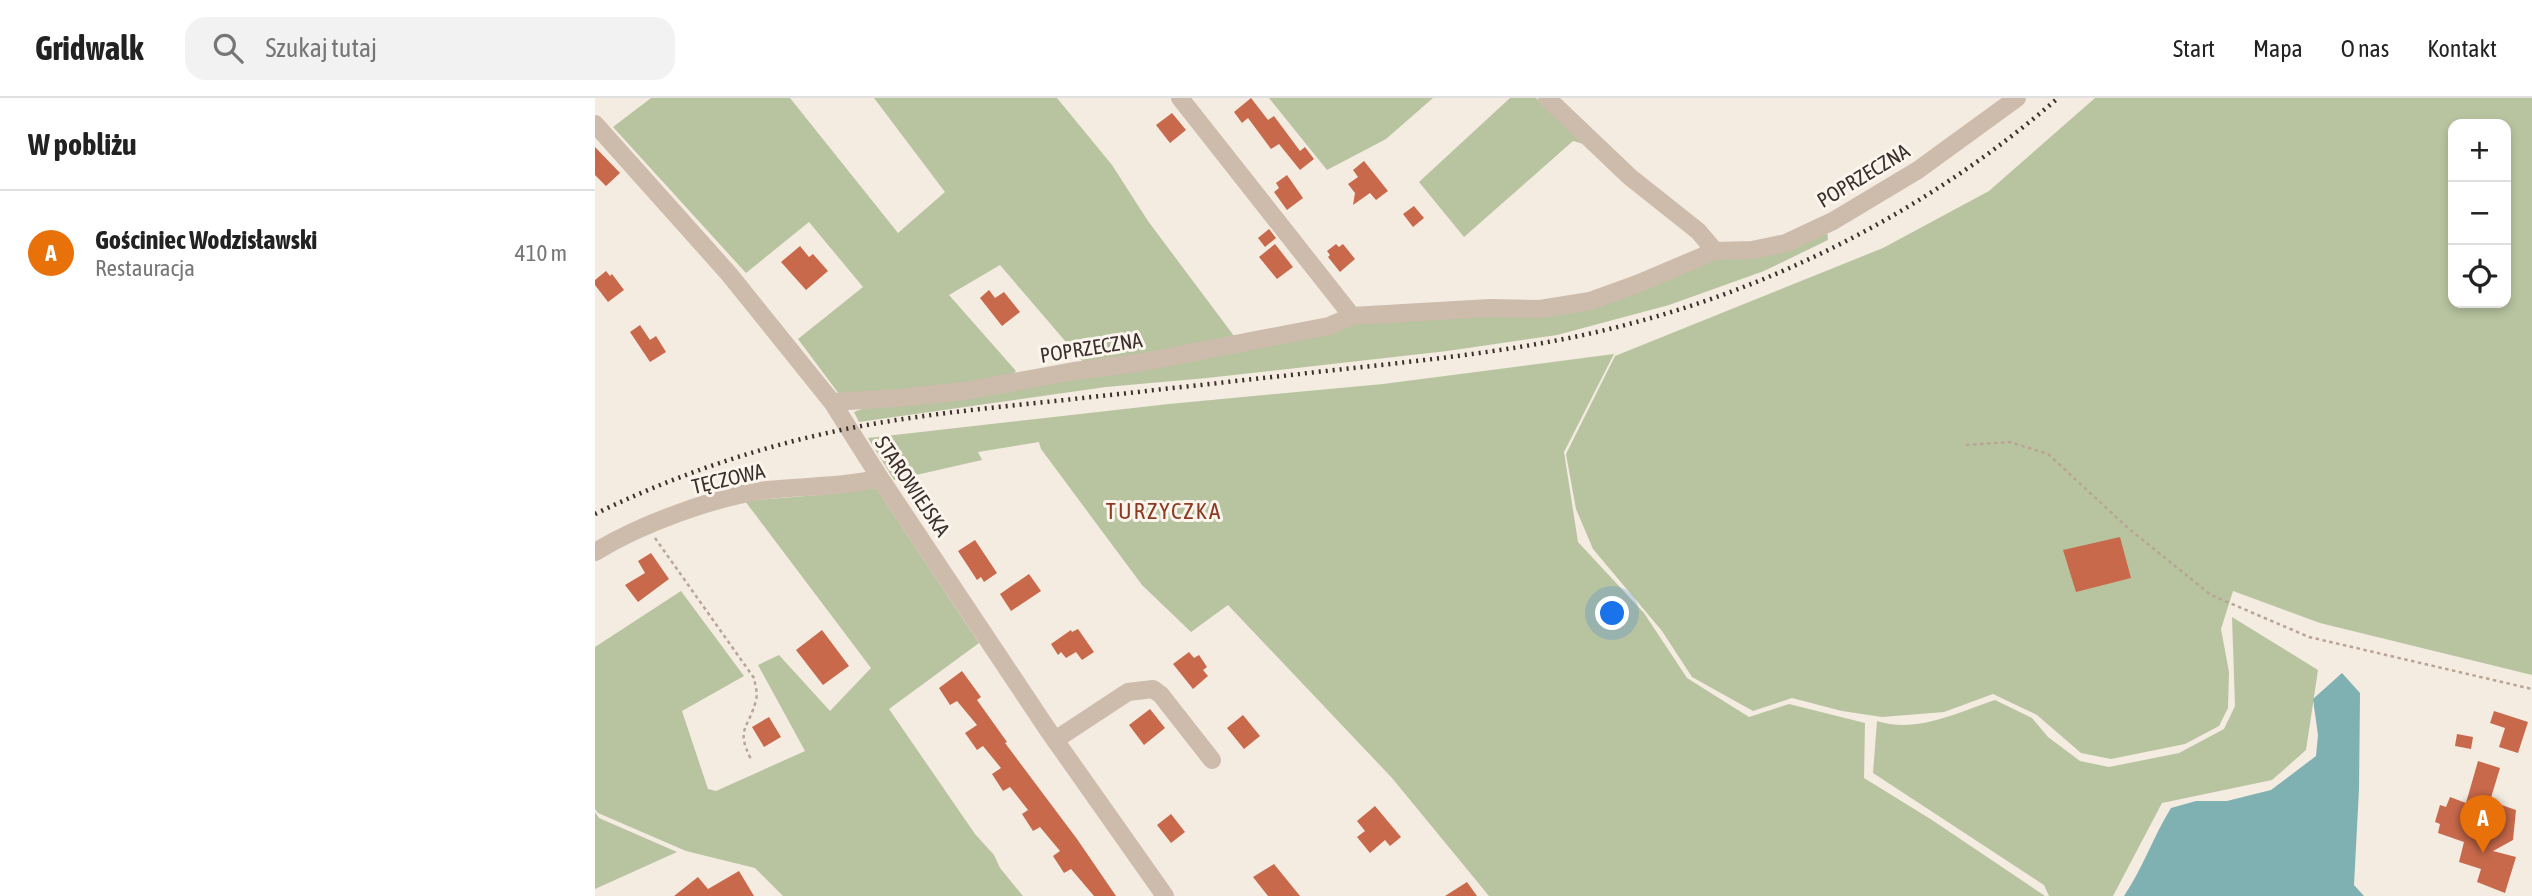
<!DOCTYPE html>
<html lang="pl">
<meta charset="utf-8">
<style>
body{margin:0;font-family:"Asap Condensed",sans-serif;background:#f2f2f2;color:#222}
.controls{position:absolute;right:21px;top:21px;display:grid;overflow:hidden;border-radius:14px;box-shadow:0 4px 10px #0003}
.controls button{width:63px;height:63px;display:grid;place-items:center;padding:0;border:0;border-bottom:2px solid #e0e0e0;background:#fff;color:#222;font:35px sans-serif}
.you{position:absolute;left:1018px;top:516px;width:24px;height:24px;margin:-18px;border:5px solid #fff;border-radius:50%;background:#1a73e8;box-shadow:0 0 0 10px #1a73e833}
.badge{display:grid;place-items:center;width:46px;height:46px;border-radius:50%;background:#0b8043;color:#fff;font-size:23px;font-weight:700}
.pin{position:absolute;translate:-50% -58px;filter:drop-shadow(0 2px 4px #0008)}
.pin::after{content:'';position:absolute;top:37px;width:24px;height:21px;background:inherit;clip-path:polygon(0 0,100% 0,50% 100%)}
.list{margin:0;padding:0;list-style:none}
h2{display:flex;justify-content:space-between;align-items:center;height:91px;margin:0;padding:0 28px;font-size:30px}
h2 small{font-size:23px;font-weight:400;color:#767676}
.list li{display:grid;grid-template-columns:46px 1fr auto;gap:21px;align-items:center;box-sizing:border-box;height:126px;padding:0 28px;border-top:2px solid #e0e0e0}
.list b{display:block;font-size:26px;white-space:nowrap}
.list p{margin:0;font-size:23px;white-space:nowrap;color:#767676}
.list em{font-size:23px;font-style:normal;color:#767676}
.icon{flex:none;width:38px;height:38px;fill:none;stroke:currentColor;stroke-width:2;stroke-linecap:round;stroke-linejoin:round}
.map{position:relative;flex:none;width:1937px;height:798px;overflow:hidden}
header{display:flex;align-items:center;gap:42px;box-sizing:border-box;height:98px;padding:0 35px;background:#fff;border-bottom:2px solid #e0e0e0}
header strong{font-size:33px}
nav{display:flex;gap:38px;margin-inline-start:auto;font-size:24px}
.search{width:490px;height:63px;background:#f2f2f2;display:flex;align-items:center;gap:18px;box-sizing:border-box;padding:0 24px;border-radius:21px;color:#767676;font-size:26px}
main{display:flex}
aside{flex:1;background:#fff}
.map>svg:first-child{display:block}
.green{fill:#b8c4a0;fill-rule:evenodd}
.water{fill:#7fb0b2}
.building{fill:#c8694b}
.lines{fill:none;stroke-linecap:round;stroke-linejoin:round}
.path{stroke:#b9a596;stroke-width:2.5;stroke-dasharray:3.5 3.5;stroke-linecap:butt}
.minor{stroke:#cdbbac;stroke-width:18}
.rail{stroke:#3b302b;stroke-width:4.5;stroke-dasharray:2 5;stroke-linecap:butt}
.labels{text-anchor:middle;dominant-baseline:central;stroke-width:6;stroke-linejoin:round;paint-order:stroke}
.street-label{font-size:21px;fill:#3b302b;stroke:#fbf5ee}
.neighbourhood-label{font-size:23px;letter-spacing:2px;fill:#8c3b22;stroke:#fbf5ee}
</style>
<header>
<strong>Gridwalk</strong>
<div class="search"><svg class="icon" aria-label="search" viewBox="0 0 24 24"><circle cx="10" cy="10" r="6"/><path d="M15 15l6 6"/></svg>Szukaj tutaj</div>
<nav><a>Start</a><a>Mapa</a><a>O nas</a><a>Kontakt</a></nav>
</header>
<main>
<aside>
<h2>W pobliżu<small></small></h2>
<ul class="list">
<li><span class="badge" style="background:#e8710a">A</span><div><b>Gościniec Wodzisławski</b><p>Restauracja</p></div><em>410 m</em></li>
</ul>
</aside>
<div class="map">
<svg width="1937" height="798" viewBox="0 0 1937 798">
<rect width="100%" height="100%" fill="#f4ebe1"/>
<!-- green -->
<path class="green" d="M56,0H195L303,135L350,94L279,0H462L517,67L553,123L642,242L489,265L405,167L354,197L421,273L414,280L320,294L244,296L203,241L268,189L214,124L151,175L18,29Z
M674,0H838L791,41L732,72Z
M915,0H941L996,48L978,43L869,139L824,84Z
M1500,0H1937V577L1725,525L1638,493L1626,531L1634,574L1633,610L1624,628L1590,646L1516,661L1486,655L1442,617L1398,596L1349,614L1287,619L1247,613L1197,600L1158,613L1097,579L1067,533L998,451L981,411L971,356L1020,258L1288,150L1394,93ZM1858,26H1911V205H1858Z
M1232,131L1233,142L1169,173L1074,207L962,237L852,253L612,280L511,289L264,324L259,314L275,308L757,224L919,217Z
M1019,256L969,354L983,444L1049,515L1092,580L1154,619L1194,606L1270,625L1269,680L1337,722L1450,798H894L797,680L633,507L596,534L547,487L446,351L444,344L383,354L387,362L299,382L273,340L574,306L788,286Z
M281,390L384,545L294,611L380,736L399,757L405,770L428,798H188L160,770L91,753L3,715L0,711V549L86,493L149,578L87,613L113,691L121,693L210,653L163,567L184,557L235,613L276,570L150,403L248,395Z
M1637,519L1723,572L1711,652L1677,682L1567,705L1518,798H1454L1449,787L1278,675L1282,623C1321,636 1364,614 1400,602L1437,620L1453,639L1485,663L1514,669L1584,655L1629,631L1640,608Z
M0,714L4,720L82,754L0,791Z"/>
<!-- water -->
<path class="water" d="M1747,575L1765,595L1764,691L1759,787L1769,798H1529C1548,770 1558,739 1576,710L1601,703H1632L1676,692L1721,658L1723,637L1718,601Z"/>
<!-- building -->
<path class="building" d="M656,0L673,22L679,18L705,53L710,49L719,61L705,72L684,46L676,51L653,20L647,25L639,14Z
M577,15L591,32L575,45L561,27Z
M0,49L25,75L11,88L0,77Z
M769,63L793,93L781,102L775,95L758,107L760,95L753,86L763,79L758,72Z
M692,77L708,100L692,112L679,94L684,90L681,85Z
M819,108L829,120L818,129L808,116Z
M674,131L681,140L670,149L663,140Z
M680,146L698,169L682,181L664,159Z
M741,146L744,149L748,146L760,161L745,174L733,159L735,157L732,153Z
M205,148L214,159L218,156L233,173L211,192L186,164Z
M11,173L15,178L17,176L29,192L13,204L0,187V182Z
M394,192L400,200L409,194L425,214L407,228L385,200Z
M45,227L55,242L61,238L71,254L55,264L35,234Z
M1525,439L1536,480L1481,494L1468,452Z
M380,442L402,475L389,484L386,479L382,482L363,453Z
M56,455L74,481L43,504L30,487L50,475L43,463Z
M434,476L446,493L416,513L405,496Z
M483,531L499,554L487,562L481,554L471,560L466,554L463,557L456,546L476,532L477,534Z
M227,532L254,568L228,587L201,552Z
M594,554L599,560L604,557L612,569L608,572L613,578L598,591L578,566Z
M367,573L386,599L382,602L412,644L410,645L482,741L521,798H499L476,771L469,775L458,758L465,753L445,729L438,733L427,716L433,712L415,689L408,693L397,676L406,670L388,648L382,652L370,635L382,627L362,603L355,607L344,590Z
M555,611L570,630L549,647L534,627Z
M1899,613L1933,624L1923,655L1904,649L1910,630L1895,625Z
M648,617L665,638L649,651L632,630Z
M174,619L186,639L169,649L157,629Z
M1862,636L1878,639L1876,651L1860,648Z
M1883,663L1905,670L1895,703L1921,712L1918,742L1898,753L1921,759L1910,795L1882,784L1886,771L1864,764L1869,744L1843,735L1845,726L1840,724L1845,707L1851,709L1855,699L1871,705Z
M780,708L806,739L795,748L790,742L775,755L762,739L770,733L762,723Z
M576,716L590,734L576,745L562,727Z
M679,766L705,798H673L658,779Z
M144,773L159,798H79L103,779L113,791Z
M872,784L882,798H850Z"/>
<g class="lines">
<!-- path -->
<path class="path" d="M1371,347L1415,344L1453,356L1533,430L1616,497L1714,539L1937,591
M60,440L159,580C160,587 163,595 161,602C154,631 140,630 156,661"/>
<!-- minor -->
<path class="minor" d="M585,0L757,218
M952,0L1035,79L1103,133L1120,153
M0,26L134,176L237,304L285,380L453,632L570,798
M237,304L303,300L370,293L479,273L543,265L734,228L757,218L895,210L945,211L995,203L1042,186L1120,153L1157,152L1191,145L1238,123L1323,72L1422,0
M0,454C46,426 119,399 172,392C210,388 248,389 285,380
M460,642L533,594L558,591L566,597L617,662"/>
<!-- rail -->
<path class="rail" d="M0,416C70,382 143,356 219,338C307,317 398,310 488,300C578,290 668,280 758,270C850,260 944,250 1034,226C1191,185 1340,107 1463,0"/>
</g>
<g class="labels">
<!-- street labels -->
<g class="street-label">
<text transform="translate(1268 77) rotate(-31)">POPRZECZNA</text>
<text transform="translate(496 249) rotate(-9)">POPRZECZNA</text>
<text transform="translate(133 380) rotate(-13)">TĘCZOWA</text>
<text transform="translate(318 388) rotate(56)">STAROWIEJSKA</text>
</g>
<!-- neighbourhood labels -->
<g class="neighbourhood-label">
<text x="569" y="413">TURZYCZKA</text>
</g>
</g>
</svg>
<div class="controls">
<button>+</button>
<button>−</button>
<button><svg class="icon" aria-label="locate" viewBox="0 0 24 24"><circle cx="12" cy="12" r="6"/><path d="M12 2v4M12 18v4M2 12h4M18 12h4"/></svg></button>
</div>
<div class="you"></div>
<div class="pin badge" style="left:1888px;top:755px;background:#e8710a">A</div>
</div>
</main>
